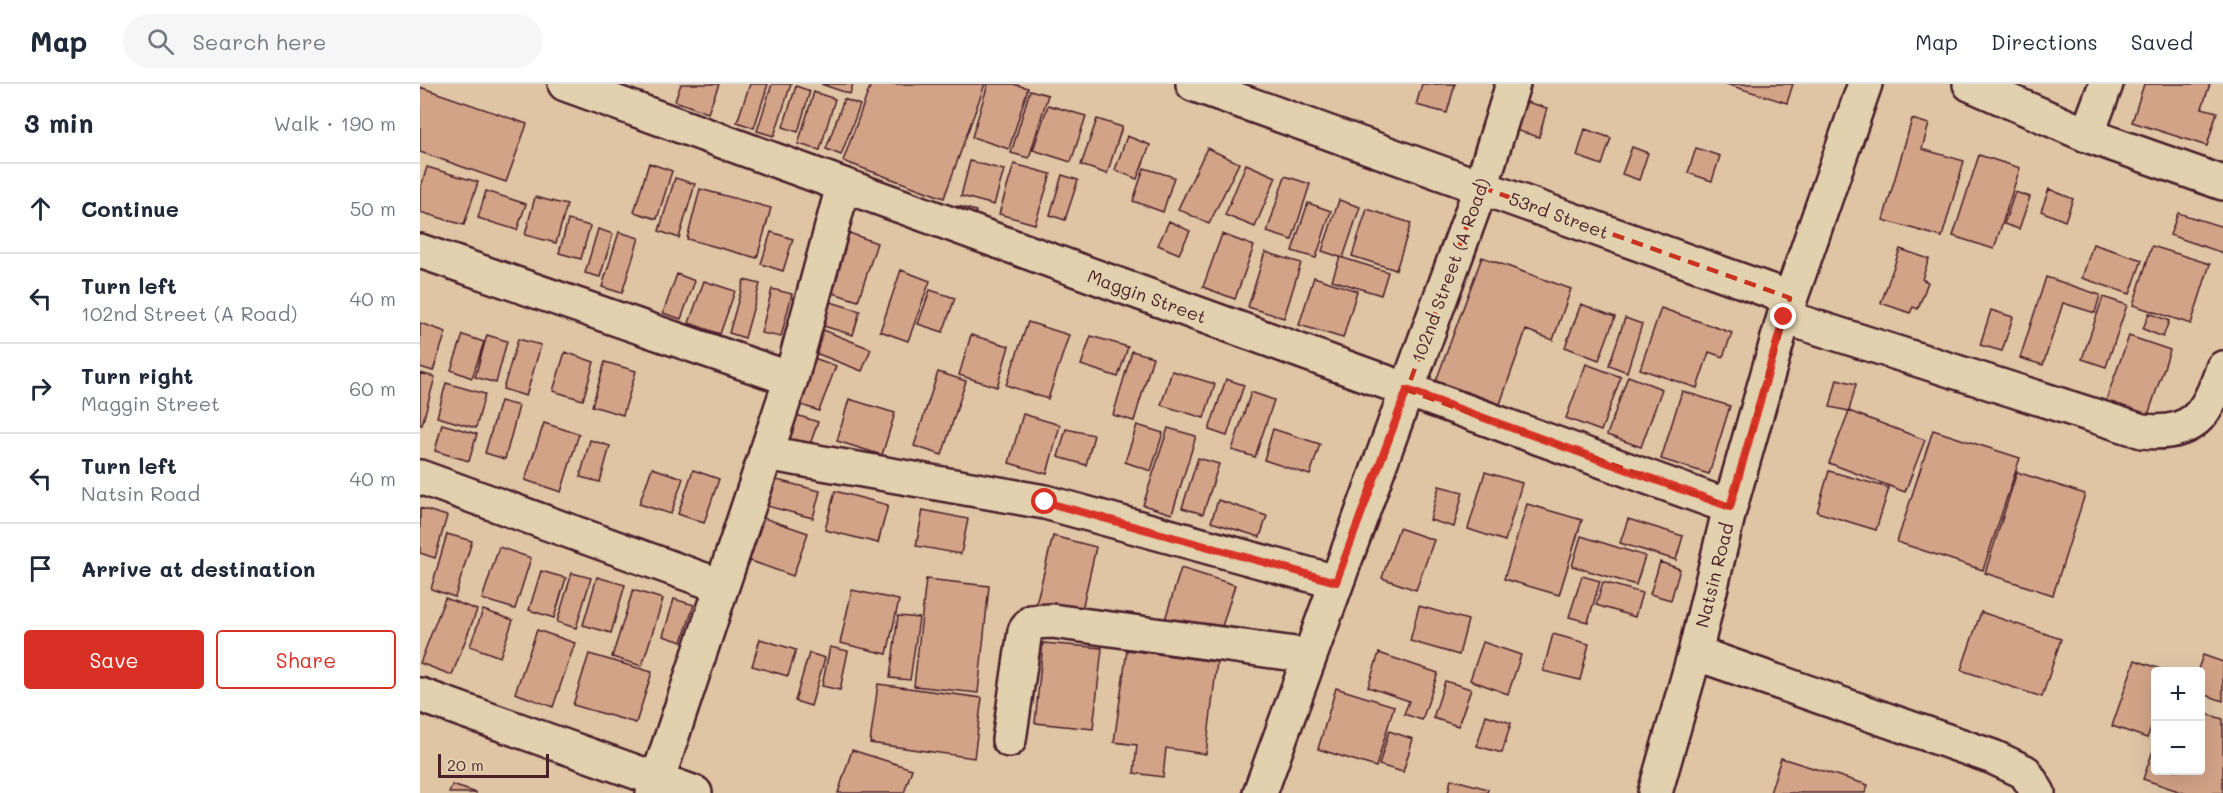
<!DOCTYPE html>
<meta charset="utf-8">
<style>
body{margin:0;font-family:Mali,sans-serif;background:#f6f6f7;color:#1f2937}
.controls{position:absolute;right:18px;bottom:18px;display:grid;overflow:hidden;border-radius:6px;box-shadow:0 6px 24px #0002}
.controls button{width:54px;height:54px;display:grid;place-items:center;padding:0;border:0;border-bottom:2px solid #e0e1e3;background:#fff;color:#1f2937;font:30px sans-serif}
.scale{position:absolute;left:18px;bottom:15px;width:111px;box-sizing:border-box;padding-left:6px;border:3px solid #4a1f2b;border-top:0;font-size:16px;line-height:21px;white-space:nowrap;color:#4a1f2b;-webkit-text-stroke:4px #e2d1ae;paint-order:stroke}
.stop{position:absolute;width:18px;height:18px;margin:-14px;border:4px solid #d93025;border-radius:50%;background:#fff}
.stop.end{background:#d93025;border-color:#fff;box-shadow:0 2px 6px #0008}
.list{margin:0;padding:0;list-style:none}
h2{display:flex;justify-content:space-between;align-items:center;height:78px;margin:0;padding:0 24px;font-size:26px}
h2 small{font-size:20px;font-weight:400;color:#747a83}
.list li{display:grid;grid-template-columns:39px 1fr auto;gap:18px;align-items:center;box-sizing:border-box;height:90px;padding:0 24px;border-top:2px solid #e0e1e3}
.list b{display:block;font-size:22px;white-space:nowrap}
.list p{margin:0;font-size:20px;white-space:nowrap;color:#747a83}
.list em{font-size:20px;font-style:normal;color:#747a83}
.actions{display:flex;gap:12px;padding:18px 24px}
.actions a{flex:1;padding:14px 0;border:2px solid #d93025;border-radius:6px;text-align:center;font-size:21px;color:#d93025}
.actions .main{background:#d93025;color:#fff}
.icon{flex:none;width:33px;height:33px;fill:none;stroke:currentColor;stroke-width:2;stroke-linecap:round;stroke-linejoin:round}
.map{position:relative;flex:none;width:1803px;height:709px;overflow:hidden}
header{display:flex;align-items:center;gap:36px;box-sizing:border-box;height:84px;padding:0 30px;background:#fff;border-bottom:2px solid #e0e1e3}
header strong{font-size:28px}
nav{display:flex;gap:33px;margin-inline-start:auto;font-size:21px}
.search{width:420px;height:54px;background:#f6f6f7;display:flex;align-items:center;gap:15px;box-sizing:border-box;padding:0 21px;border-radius:33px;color:#747a83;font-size:22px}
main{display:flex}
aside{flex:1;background:#fff}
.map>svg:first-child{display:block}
.building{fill:#d3a387;stroke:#4a1f2b;stroke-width:1.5}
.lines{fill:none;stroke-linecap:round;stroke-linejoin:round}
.minor-casing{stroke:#4a1f2b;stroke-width:38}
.minor{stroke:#e2d1ae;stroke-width:33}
.route{stroke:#d93025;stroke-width:8}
.marked{fill:none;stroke:#c8321e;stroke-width:4.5;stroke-dasharray:12 8;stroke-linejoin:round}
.labels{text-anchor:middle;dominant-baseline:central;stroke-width:4.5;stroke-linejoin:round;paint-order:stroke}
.street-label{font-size:18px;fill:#4a1f2b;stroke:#e2d1ae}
</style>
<header>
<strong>Map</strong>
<div class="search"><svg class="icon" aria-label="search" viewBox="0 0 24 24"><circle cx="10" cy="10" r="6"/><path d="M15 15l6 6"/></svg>Search here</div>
<nav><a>Map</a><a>Directions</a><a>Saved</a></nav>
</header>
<main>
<aside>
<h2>3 min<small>Walk · 190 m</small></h2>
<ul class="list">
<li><svg class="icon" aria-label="ahead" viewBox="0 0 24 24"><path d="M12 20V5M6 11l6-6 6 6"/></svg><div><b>Continue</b></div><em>50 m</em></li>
<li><svg class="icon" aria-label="left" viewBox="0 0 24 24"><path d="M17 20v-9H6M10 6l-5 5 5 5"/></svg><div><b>Turn left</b><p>102nd Street (A Road)</p></div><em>40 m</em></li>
<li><svg class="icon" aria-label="right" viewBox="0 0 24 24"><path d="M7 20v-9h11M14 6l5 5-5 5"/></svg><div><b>Turn right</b><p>Maggin Street</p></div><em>60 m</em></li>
<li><svg class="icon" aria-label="left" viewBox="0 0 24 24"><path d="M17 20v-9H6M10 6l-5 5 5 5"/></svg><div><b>Turn left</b><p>Natsin Road</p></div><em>40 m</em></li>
<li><svg class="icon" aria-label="arrive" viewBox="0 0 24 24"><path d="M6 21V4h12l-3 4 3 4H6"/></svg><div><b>Arrive at destination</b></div></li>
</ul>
<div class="actions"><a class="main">Save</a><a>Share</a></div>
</aside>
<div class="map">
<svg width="1803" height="709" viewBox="0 0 1803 709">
<rect width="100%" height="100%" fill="#dfc5a4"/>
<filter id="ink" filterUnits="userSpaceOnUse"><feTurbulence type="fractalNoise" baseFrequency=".0167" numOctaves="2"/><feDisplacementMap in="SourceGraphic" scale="12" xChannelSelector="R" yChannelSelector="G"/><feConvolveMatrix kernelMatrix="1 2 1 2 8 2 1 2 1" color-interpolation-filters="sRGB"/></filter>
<g filter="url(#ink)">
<!-- building -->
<path class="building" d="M261,0H299L288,29L255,17Z
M330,0H348L334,44L317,38Z
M352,0H371L354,52L337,47Z
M401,0H433L430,10Z
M451,0H565L524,114L423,77Z
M568,0H593L608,4L589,65L552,53Z
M1002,0H1035L1027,29L996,21Z
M1306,0H1373L1367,19Z
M1724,0H1790L1782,24L1797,28L1787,62L1712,38Z
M376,2L390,7L378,48L363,43Z
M0,3L107,40L86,98L0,68Z
M610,6L628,11L609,74L591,69Z
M394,8L415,15L400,66L378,60Z
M424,15L440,21L421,71L406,65Z
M1103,17L1127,24L1119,53L1095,46Z
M628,21L666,32L651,78L613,66Z
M677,35L702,43L687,90L661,81Z
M1492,35L1509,40L1502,65L1544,77L1522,153L1463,136Z
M1165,45L1191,54L1182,81L1157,72Z
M707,52L730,61L717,95L695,86Z
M1212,63L1228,69L1219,96L1202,90Z
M787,64L819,79L789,140L758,125Z
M1276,64L1300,72L1292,97L1268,89Z
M1559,71L1600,84L1574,165L1533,152Z
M550,77L584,86L574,121L541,112Z
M229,79L252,87L237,135L214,128Z
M594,80L631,90L615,140L579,130Z
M826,80L856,93L835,143L805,131Z
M7,83L58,98L44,141L0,128V106Z
M724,84L754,93L743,128L713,117Z
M642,91L658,96L645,136L630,131Z
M865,92L890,100L872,156L847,148Z
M255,94L275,100L259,154L239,147Z
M280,105L351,124L337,174L267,155Z
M1629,105L1653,115L1645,137L1621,127Z
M66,107L106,120L97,146L58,134Z
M1595,108L1610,113L1599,145L1584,140Z
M115,113L147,121L136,159L105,151Z
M919,116L940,123L923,174L902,167Z
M888,119L911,127L896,174L872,167Z
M538,122L556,127L551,143L533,138Z
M947,125L991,139L976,186L932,172Z
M1758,129L1803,143V169L1750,151Z
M148,136L170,142L161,175L139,169Z
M749,137L770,147L759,170L738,161Z
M178,145L193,150L180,193L165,189Z
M421,146L457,159L438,217L401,205Z
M199,148L219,154L202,209L182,203Z
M351,148L373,155L363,187L341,180Z
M802,150L834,162L815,215L783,203Z
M1673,160L1722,176L1710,210L1662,194Z
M1732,162L1790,180L1771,240L1713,221Z
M1480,165L1509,175L1502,195L1508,198L1498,225L1493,223L1490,229L1461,219Z
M845,168L881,179L864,234L828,223Z
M920,173L968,188L961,211L912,196Z
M1062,173L1151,205L1133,256L1106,246L1080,320L1016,297Z
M481,186L510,197L488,257L460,247Z
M257,190L275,197L261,235L243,229Z
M894,193L937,207L923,254L879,241Z
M1626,193L1680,211L1675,229L1643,219L1623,281L1600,274Z
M324,196L340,200L325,254L309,249Z
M284,197L315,207L300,250L269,239Z
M352,205L372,210L361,253L341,249Z
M510,206L535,214L523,248L498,240Z
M1683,213L1707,221L1686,283L1662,275Z
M401,215L440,227L433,251L394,239Z
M1161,220L1195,233L1179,276L1145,263Z
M1241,224L1312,249L1303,273L1289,268L1277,304L1220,285Z
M1571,226L1593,233L1582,267L1560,261Z
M1729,229L1749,237L1743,253L1723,245Z
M1205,234L1222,240L1207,288L1189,281Z
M608,238L649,251L628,315L586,301Z
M0,239L26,248L13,287L0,283Z
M393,242L451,265L442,287L385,265Z
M43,251L64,258L52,294L31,286Z
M67,251L87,257L76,299L55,293Z
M551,251L589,262L577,303L539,291Z
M671,252L708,263L698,293L661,281Z
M1709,252L1750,266L1727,334L1685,319Z
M98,255L121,261L106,312L83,305Z
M712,267L733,273L714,337L693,331Z
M145,268L174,278L163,316L133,307Z
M383,270L416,282L399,327L367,316Z
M185,278L216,287L203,331L172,322Z
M1166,280L1201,293L1181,347L1146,334Z
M752,287L795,300L784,334L741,321Z
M518,288L546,297L522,371L494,362Z
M0,289L15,293L2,341H0Z
M1208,292L1242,305L1221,363L1187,351Z
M806,295L824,301L807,352L789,346Z
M1417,295L1436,300L1429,327L1410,323Z
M26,299L65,310L56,344L17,333Z
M1262,307L1310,322L1289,390L1241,375Z
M831,308L854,316L835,373L812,366Z
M429,315L475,329L462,371L417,357Z
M80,317L99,322L85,375L65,369Z
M364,327L398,338L388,366L354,355Z
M1429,327L1505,356L1485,408L1409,379Z
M603,330L640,341L627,390L589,379Z
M124,339L159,350L141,408L105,396Z
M22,340L57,350L49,377L15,367Z
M717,341L743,349L731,387L705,378Z
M748,344L776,352L752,430L723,421Z
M646,345L674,351L666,381L638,373Z
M853,345L900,360L890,391L844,376Z
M1513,346L1600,374L1563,486L1477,458Z
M170,356L190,362L180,398L160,393Z
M778,374L799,380L783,430L762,424Z
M232,384L263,394L251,430L219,420Z
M273,386L299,395L284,439L258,430Z
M1409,387L1469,404L1456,446L1397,428Z
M1065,388L1102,399L1085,457L1048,445Z
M1597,388L1665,410L1633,511L1565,489Z
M349,394L400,407L393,434L343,421Z
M1019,402L1043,408L1034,443L1010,436Z
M415,407L468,421L458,459L405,446Z
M798,416L847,432L840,453L791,438Z
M1107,420L1162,436L1139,511L1084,495Z
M0,424L27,432L15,474L0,469Z
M503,426L548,435L541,470L496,462Z
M329,429L388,449L373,492L314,471Z
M1208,435L1263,452L1256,476L1200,459Z
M979,444L1014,456L996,506L962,494Z
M27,450L52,457L35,513L11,505Z
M633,452L676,463L661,530L616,520Z
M1161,452L1225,472L1216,501L1152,482Z
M79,463L111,474L95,525L62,515Z
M1240,478L1260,485L1251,516L1230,510Z
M761,484L815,501L798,555L744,539Z
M121,487L146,494L134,534L109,526Z
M152,489L171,494L156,544L137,538Z
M1162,492L1180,497L1168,538L1149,533Z
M177,493L205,501L191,549L163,541Z
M506,495L569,502L558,609L494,602Z
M1183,498L1222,509L1215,533L1176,521Z
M213,506L243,515L222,582L192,573Z
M432,506L479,516L467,570L420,559Z
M25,514L57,526L32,591L0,579Z
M254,515L274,521L262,558L243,552Z
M999,522L1048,536L1039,571L990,557Z
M63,526L93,536L80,573L50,562Z
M1561,528L1641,555L1622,613L1541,586Z
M478,532L499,534L490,596L470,594Z
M117,546L155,559L133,623L95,609Z
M1133,550L1169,560L1160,596L1123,587Z
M340,555L376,566L368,592L332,582Z
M1063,558L1101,571L1088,610L1050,596Z
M623,559L682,564L673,645L615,639Z
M410,563L428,567L420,606L402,602Z
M707,566L797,578L786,670L746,664L743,693L714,689L717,661L694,658Z
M389,569L405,574L391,622L375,617Z
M959,569L1018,589L1002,636L984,630L989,617L948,603Z
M169,570L232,588L216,639L153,621Z
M1783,571L1803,578V617L1780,609V588H1777Z
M1715,576L1749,588H1736V630L1727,654L1692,642Z
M1025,597L1051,605L1038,642L1013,634Z
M458,600L562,614L554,674L450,659Z
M916,604L974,622L956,683L898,665Z
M1780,628L1803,635V709H1764L1723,695L1736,658V686H1780Z
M1066,631L1091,639L1082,669L1057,662Z
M969,647L993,655L983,688L959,681Z
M432,666L492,685L484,709H418Z
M1361,674L1448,701L1445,709H1350Z
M1031,695L1068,705L1067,709H1028Z
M32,701L57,709H29Z"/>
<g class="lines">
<defs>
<path id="minor" d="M145,0L1310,423
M773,0L1370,214
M1550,0L1667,51L1803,99
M1667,51L1686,0
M0,167L371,295
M1364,233L1722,347C1774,353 1788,329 1803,284
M346,369L625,418L916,498
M0,393L301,502
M1275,569L1573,673L1605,688L1618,709
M0,611L275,709
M589,656L605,547L612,538L632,537L890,572
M233,709L371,295L423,102
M840,709L1061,103L1093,0
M1235,709L1275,569L1310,423L1364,233L1445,0"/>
</defs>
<!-- minor casing -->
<use href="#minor" class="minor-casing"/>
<!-- minor -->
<use href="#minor" class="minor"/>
</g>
</g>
<g class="lines" filter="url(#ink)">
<!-- route -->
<path class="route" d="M625,418L916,498L987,306L1310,423L1364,233"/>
</g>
<!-- marked area -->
<path class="marked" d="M1061,103L1370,214L1310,423L987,306Z"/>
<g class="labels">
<!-- street labels -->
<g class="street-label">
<text transform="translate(1139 131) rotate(20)">53rd Street</text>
<text transform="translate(1030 186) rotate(-70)">102nd Street (A Road)</text>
<text transform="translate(727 212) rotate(20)">Maggin Street</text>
<text transform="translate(1294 491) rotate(-76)">Natsin Road</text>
</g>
</g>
</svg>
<div class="controls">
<button>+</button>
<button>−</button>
</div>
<div class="scale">20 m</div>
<div class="stop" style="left:625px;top:418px"></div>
<div class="stop end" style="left:1364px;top:233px"></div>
</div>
</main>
